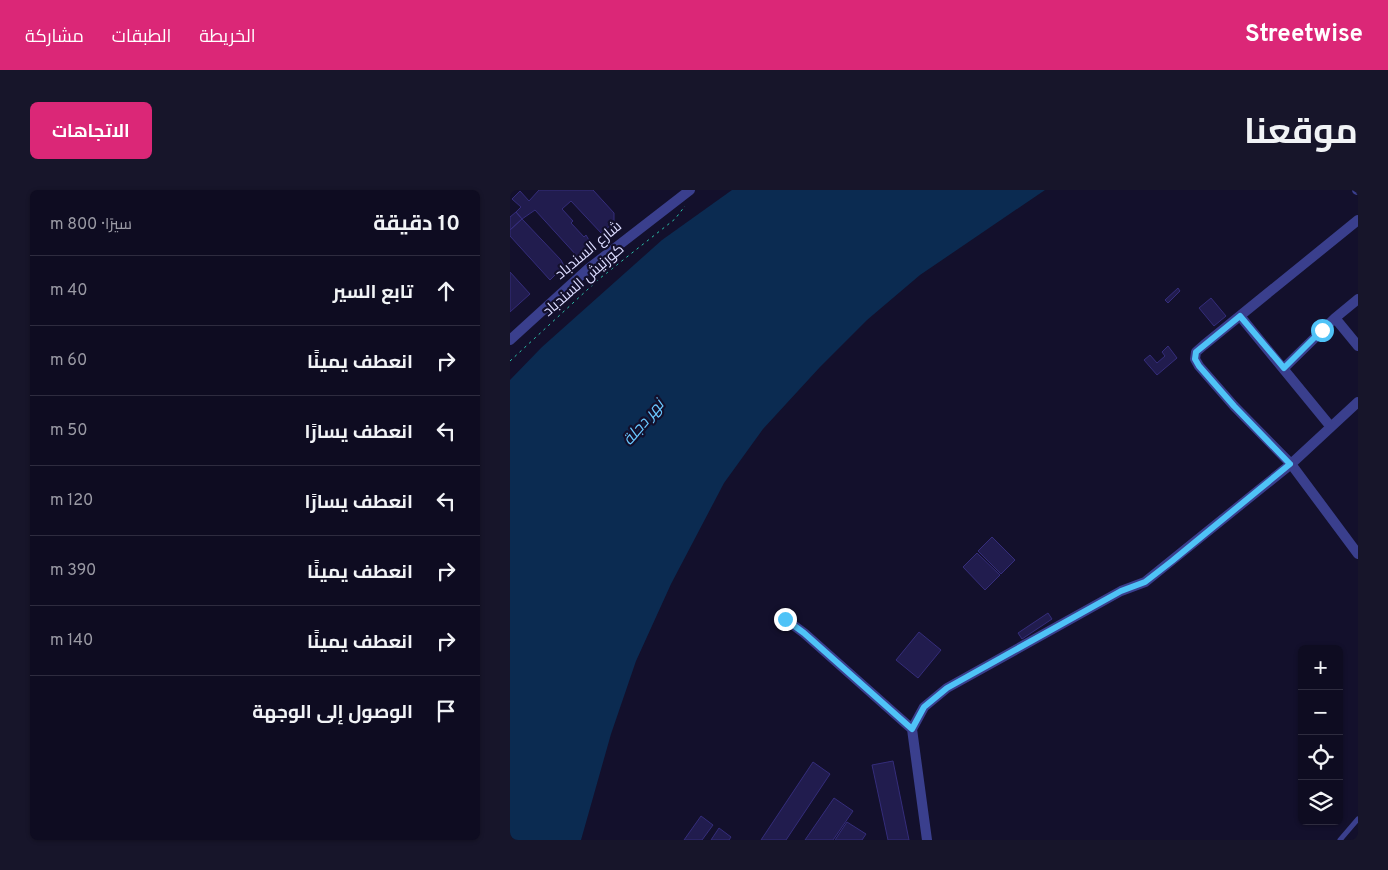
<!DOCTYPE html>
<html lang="ar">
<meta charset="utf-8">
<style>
body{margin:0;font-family:Overpass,Cairo,sans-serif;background:#17152a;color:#f1f3f6;direction:rtl}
.controls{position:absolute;right:15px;bottom:15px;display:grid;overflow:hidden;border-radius:8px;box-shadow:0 1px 4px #0004}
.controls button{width:45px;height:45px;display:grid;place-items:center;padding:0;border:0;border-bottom:1px solid #2e2c3f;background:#0e0c21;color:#f1f3f6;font:25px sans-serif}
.stop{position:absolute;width:15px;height:15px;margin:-11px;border:4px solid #4fc3f7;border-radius:50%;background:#fff}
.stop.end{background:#4fc3f7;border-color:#fff;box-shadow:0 1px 5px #0008}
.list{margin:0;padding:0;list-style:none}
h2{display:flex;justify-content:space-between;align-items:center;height:65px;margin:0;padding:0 20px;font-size:21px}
h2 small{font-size:16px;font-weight:400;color:#9b9ba5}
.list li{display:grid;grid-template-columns:32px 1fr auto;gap:15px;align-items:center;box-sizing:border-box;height:70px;padding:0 20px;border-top:1px solid #2e2c3f}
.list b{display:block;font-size:19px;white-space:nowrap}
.list em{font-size:16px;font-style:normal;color:#9b9ba5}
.icon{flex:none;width:28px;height:28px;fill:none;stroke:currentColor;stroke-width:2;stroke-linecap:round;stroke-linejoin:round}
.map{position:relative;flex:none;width:848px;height:650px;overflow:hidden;direction:ltr;border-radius:8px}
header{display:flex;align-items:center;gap:30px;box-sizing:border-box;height:70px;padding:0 25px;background:#db2777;color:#fff}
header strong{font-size:24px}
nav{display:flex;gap:28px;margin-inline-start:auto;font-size:18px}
.intro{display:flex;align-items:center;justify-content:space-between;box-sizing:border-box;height:120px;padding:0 30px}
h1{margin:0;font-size:35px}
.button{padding:12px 22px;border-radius:8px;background:#db2777;color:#fff;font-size:18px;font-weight:700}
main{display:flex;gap:30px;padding:0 30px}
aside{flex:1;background:#0e0c21;border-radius:8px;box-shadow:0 1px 4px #0004}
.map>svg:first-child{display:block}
.water{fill:#0b2b51}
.building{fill:#211c4e;stroke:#352d7b}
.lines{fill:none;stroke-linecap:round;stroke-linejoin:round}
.path{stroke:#2cc3ab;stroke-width:1;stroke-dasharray:2.5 4;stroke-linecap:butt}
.service{stroke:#3a3f8d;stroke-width:5}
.minor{stroke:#3a3f8d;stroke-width:10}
.route{stroke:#4fc3f7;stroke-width:6}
.labels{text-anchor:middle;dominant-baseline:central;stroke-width:4.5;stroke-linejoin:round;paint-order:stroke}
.street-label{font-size:15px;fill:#dcdcff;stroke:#13102c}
.water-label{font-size:16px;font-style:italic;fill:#6ac8ff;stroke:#13102c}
</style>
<header>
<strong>Streetwise</strong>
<nav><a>الخريطة</a><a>الطبقات</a><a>مشاركة</a></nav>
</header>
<div class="intro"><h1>موقعنا</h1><a class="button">الاتجاهات</a></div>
<main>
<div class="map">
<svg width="848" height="650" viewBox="0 0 848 650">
<rect width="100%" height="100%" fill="#13102c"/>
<!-- water -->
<path class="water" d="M222,0H535L410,85L357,130L310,177L253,239L214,293L161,394L126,471L101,544L71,650H0V190L32,157L152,50Z"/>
<!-- building -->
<path class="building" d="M29,0H83L104,23V31L92,44L61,11L52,19L63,31L61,33L74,47L76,45L80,52L77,57L67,66L25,20L12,29L6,22L11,17L2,9L10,1L19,11Z
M6,22L12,29L0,40V27Z
M12,29L51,70L54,76L40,90L0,46V40Z
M0,82L20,104L0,122Z
M668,98L670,101L658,113L655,110Z
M701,108L716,126L704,136L689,118Z
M658,156L667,168L647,185L634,170L640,165L647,173L655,166L652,162Z
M482,347L505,370L491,384L468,361Z
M467,363L490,385L475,400L453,377Z
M538,423L542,429L512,449L508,443Z
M409,442L431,460L408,488L386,470Z
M383,571L399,650H378L362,575Z
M303,572L320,584L276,650H251Z
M324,608L343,621L323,650H295Z
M191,626L203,635L192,650H174Z
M337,632L356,644L352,650H325Z
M209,638L221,647L219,650H201Z"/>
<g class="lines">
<!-- path -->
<path class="path" d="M0,171L89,89L165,29L175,16"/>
<!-- service -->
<path class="service" d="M830,650L848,629"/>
<!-- minor -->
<path class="minor" d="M847,0H848
M848,30L694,155L686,162L685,169L689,176L724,216L781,274L848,364
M730,126L821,237
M825,128L848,156
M0,150L78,79L180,0
M774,178L825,128L848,109
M275,429L294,443L402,539
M417,650L402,539L414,517L437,498L611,401L635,392L781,274L848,212"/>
</g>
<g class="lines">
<!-- route -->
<path class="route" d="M275,429L294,443L402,539L414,517L437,498L611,401L635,392L662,371L780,274L724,216L689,176L685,169L686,162L730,126L774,178L812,140"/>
</g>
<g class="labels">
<!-- street labels -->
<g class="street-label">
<text transform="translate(79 61) rotate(-40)">شارع السندباد</text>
<text transform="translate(74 91) rotate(-41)">كورنيش السندباد</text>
</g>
<!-- water labels -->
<g class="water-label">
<text transform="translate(134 233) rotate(-50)">نهر دجلة</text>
</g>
</g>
</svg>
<div class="controls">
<button>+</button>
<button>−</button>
<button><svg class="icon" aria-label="locate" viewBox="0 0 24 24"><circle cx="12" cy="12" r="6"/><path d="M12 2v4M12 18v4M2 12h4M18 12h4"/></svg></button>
<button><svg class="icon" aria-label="layers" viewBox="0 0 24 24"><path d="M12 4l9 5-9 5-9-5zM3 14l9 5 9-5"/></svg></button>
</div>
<div class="stop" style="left:812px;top:140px"></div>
<div class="stop end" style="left:275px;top:429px"></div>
</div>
<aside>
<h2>10 دقيقة<small>سيرًا · 800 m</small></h2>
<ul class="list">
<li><svg class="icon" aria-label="ahead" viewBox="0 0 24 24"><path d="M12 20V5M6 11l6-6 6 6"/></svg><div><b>تابع السير</b></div><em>40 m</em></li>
<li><svg class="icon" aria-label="right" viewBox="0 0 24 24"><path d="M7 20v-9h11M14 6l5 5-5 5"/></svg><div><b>انعطف يمينًا</b></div><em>60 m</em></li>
<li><svg class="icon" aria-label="left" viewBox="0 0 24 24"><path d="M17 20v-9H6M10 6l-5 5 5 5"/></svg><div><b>انعطف يسارًا</b></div><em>50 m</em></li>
<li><svg class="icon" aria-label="left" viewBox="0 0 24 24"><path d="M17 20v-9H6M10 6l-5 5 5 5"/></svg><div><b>انعطف يسارًا</b></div><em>120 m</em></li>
<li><svg class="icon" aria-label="right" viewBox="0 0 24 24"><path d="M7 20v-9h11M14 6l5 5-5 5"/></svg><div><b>انعطف يمينًا</b></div><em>390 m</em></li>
<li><svg class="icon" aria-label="right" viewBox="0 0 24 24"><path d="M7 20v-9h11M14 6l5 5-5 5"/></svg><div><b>انعطف يمينًا</b></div><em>140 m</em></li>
<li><svg class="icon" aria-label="arrive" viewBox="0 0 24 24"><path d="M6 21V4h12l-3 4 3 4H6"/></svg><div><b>الوصول إلى الوجهة</b></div></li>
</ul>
</aside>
</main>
